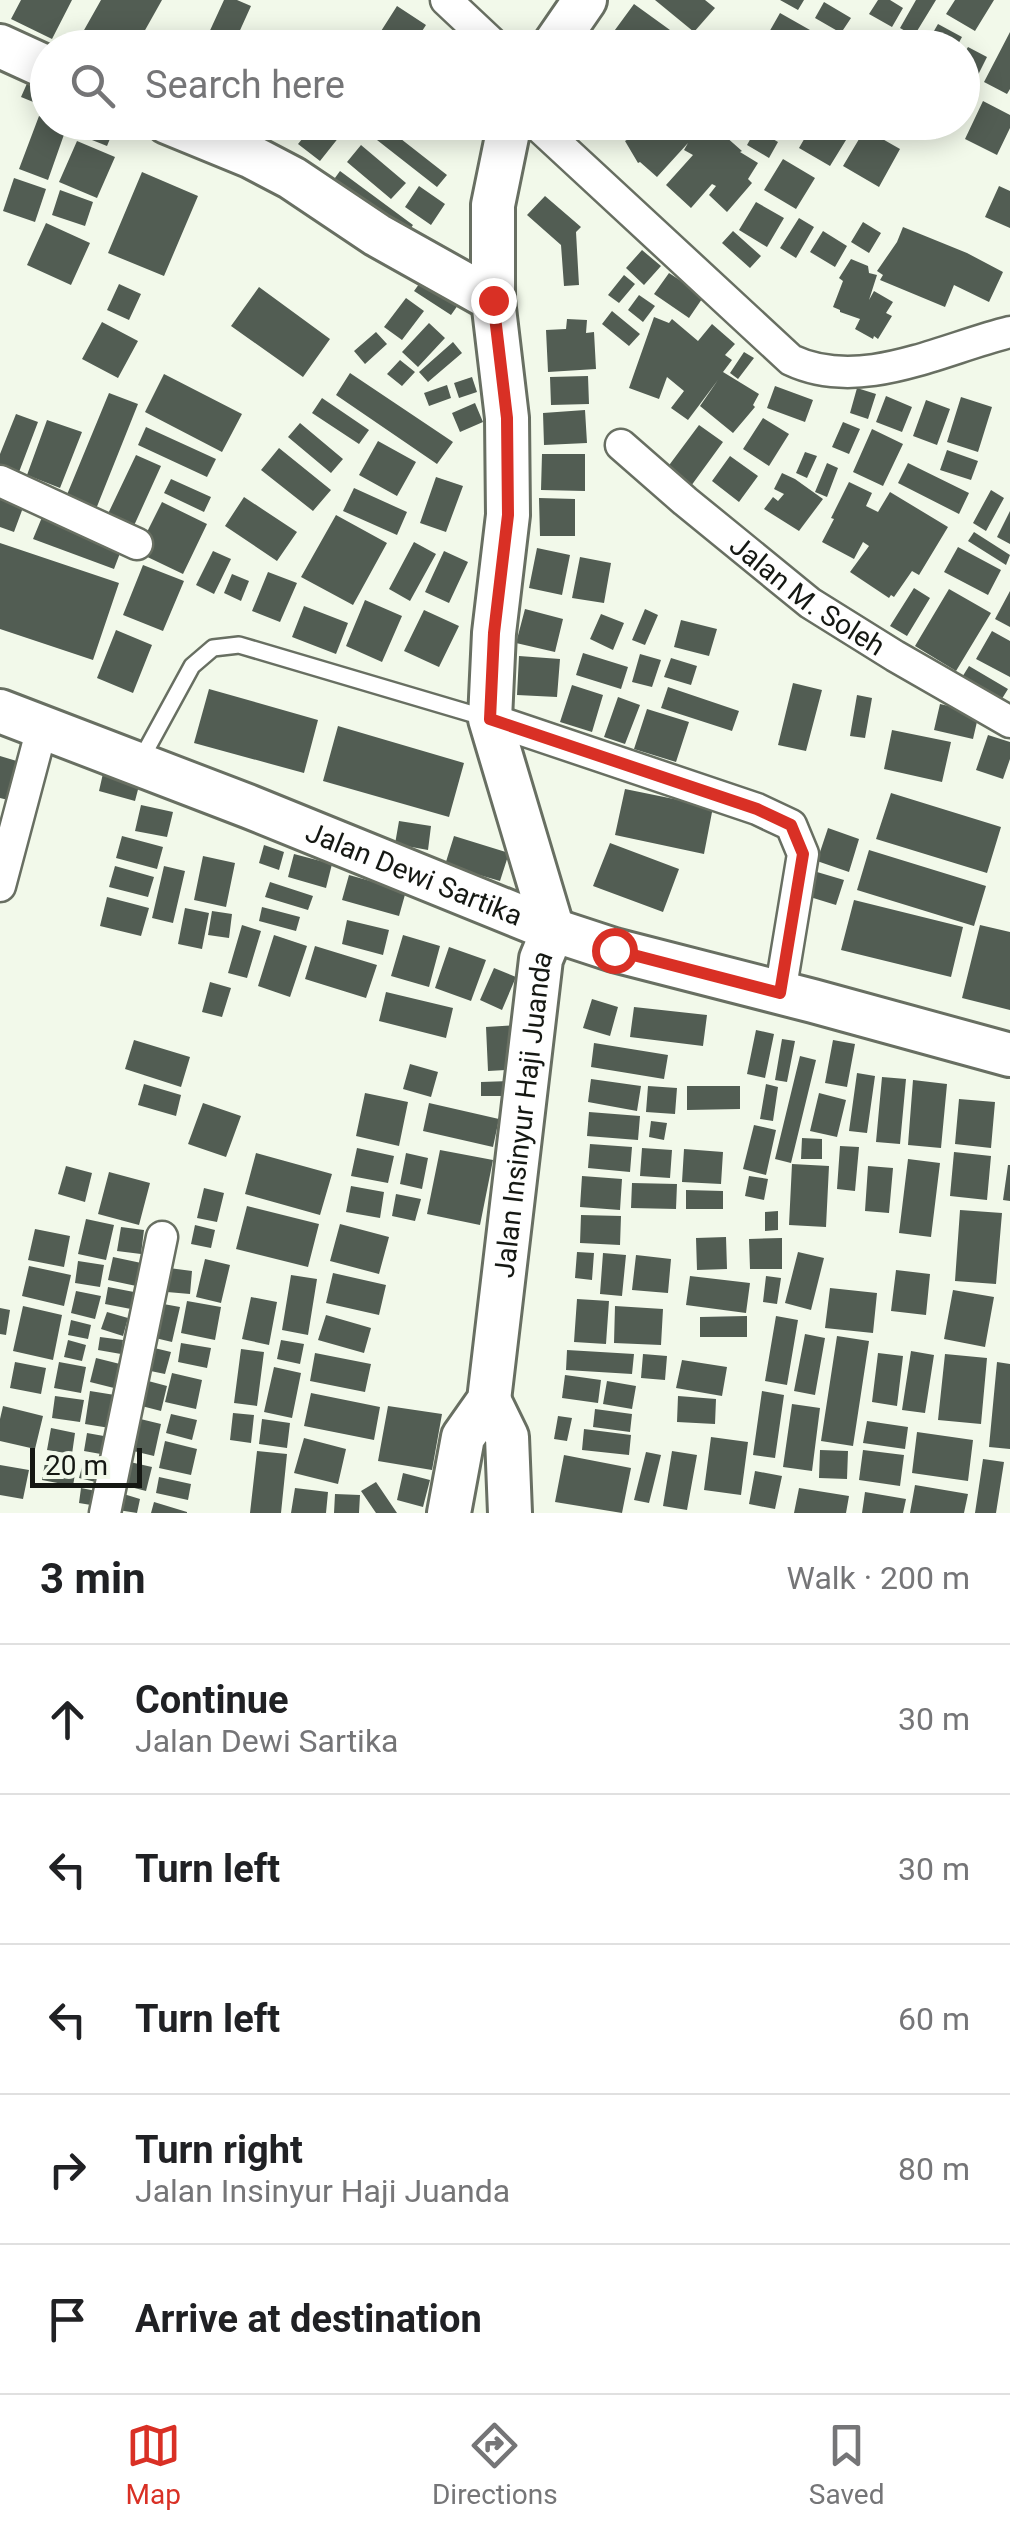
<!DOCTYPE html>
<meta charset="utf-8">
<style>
body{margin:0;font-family:Roboto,sans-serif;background:#f2f2f2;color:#202124}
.scale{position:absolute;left:30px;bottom:25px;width:112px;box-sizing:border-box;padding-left:10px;border:5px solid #151813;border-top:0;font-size:28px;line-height:35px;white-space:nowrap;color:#151813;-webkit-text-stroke:8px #f2f9ea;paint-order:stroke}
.stop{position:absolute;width:30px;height:30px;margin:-22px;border:8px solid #d93025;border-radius:50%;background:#fff}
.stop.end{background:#d93025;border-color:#fff;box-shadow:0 2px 10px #0008}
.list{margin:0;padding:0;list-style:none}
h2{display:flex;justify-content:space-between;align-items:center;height:130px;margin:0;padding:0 40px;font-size:42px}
h2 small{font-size:32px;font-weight:400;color:#757577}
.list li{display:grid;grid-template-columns:65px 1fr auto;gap:30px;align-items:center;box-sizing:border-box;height:150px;padding:0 40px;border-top:2px solid #e0e0e0}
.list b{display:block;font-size:38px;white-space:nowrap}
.list p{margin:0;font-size:32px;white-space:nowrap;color:#757577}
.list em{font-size:32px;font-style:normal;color:#757577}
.icon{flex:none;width:55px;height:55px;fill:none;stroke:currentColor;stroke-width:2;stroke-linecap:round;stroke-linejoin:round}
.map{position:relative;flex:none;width:1010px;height:1513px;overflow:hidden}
.search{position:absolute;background:#fff;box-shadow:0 5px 25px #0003;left:30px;right:30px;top:30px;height:110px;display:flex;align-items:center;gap:25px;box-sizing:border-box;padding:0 35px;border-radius:55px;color:#757577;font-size:38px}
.sheet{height:880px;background:#fff}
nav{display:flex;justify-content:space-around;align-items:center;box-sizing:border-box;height:140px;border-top:2px solid #e0e0e0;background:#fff;font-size:28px;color:#757577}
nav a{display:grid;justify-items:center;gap:5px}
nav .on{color:#d93025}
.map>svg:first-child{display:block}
.building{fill:#525d53}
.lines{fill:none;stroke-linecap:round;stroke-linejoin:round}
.lane-casing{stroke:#686f62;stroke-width:20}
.street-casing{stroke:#686f62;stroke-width:35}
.secondary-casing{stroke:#686f62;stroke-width:48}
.lane{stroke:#fff;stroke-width:15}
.street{stroke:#fff;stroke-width:30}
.secondary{stroke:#fff;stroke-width:42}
.route{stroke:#d93025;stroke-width:12}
.labels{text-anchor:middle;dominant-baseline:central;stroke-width:10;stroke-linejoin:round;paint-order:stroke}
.street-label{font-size:28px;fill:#151813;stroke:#f2f9ea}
</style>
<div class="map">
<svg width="1010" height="1513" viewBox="0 0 1010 1513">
<rect width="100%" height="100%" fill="#f2f9ea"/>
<!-- building -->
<path class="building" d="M21,0H72L52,39L11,19Z
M101,0H162L135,48H95L79,39Z
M224,0H237L251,6L232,48L207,37Z
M655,0H705L715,8L694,32Z
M780,0H804L798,10Z
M878,0H890L903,8L892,27L869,14Z
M916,0H936L914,36L900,28Z
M955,0H994L975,31L946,14Z
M824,2L851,18L841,33L815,18Z
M634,4L670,30L658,48H631L612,34Z
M397,6L426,25L411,48H390L376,39Z
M780,13L810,30L800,48H775L764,41Z
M938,24L962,37L956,48H924Z
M734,31L748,42L744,48H720Z
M165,32L194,48H157Z
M1010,32V89L1007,94L984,82Z
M887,38L903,48H881Z
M968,47L987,57L971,89L962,85V57Z
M29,79L48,88V108L21,97Z
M983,101L1010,115V128L997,155L965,139Z
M39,116L48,119V122H57L67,126L48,180L19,169Z
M82,122L116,124L107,146L77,134Z
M316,122H351L320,161L298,144Z
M394,122H437L429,139Z
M641,122H681L677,128L690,139L700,122H725L731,126L725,136L742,151L740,152L758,163L748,179L752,183L727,212L709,195L716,186L712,184L691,208L666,185L693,155L684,150L688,143L657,177L640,162L638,163L625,141L635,135L633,134Z
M814,122H847L854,127L830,166L799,148Z
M880,122H907L901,134Z
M925,122H945L936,139L921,131Z
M387,128L447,175L437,187L377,140Z
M756,129L778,142L769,158L747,145Z
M865,129L900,149L879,187L843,166Z
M77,141L115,157L97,198L59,182Z
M361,145L406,183L391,199L347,162Z
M783,159L815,178L796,209L764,190Z
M340,171L413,225L401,242L327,189Z
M142,172L198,196L164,276L108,253Z
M14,178L46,189L35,222L3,211Z
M419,186L445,204L431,225L405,207Z
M999,186L1010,191V228L985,217Z
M60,190L93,202L85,226L52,215Z
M545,196L581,227L576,232L579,285L564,286L561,245L527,215Z
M756,202L784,218L767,247L739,230Z
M799,218L814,227L796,258L780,248Z
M863,222L881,233L869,253L851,242Z
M46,223L90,243L71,285L27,265Z
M903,227L967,253L1003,272L989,302L954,285L945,307L880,280L883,275L877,271L897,242Z
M733,231L761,256L750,268L722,243Z
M823,231L847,246L835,267L810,252Z
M642,250L661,266L644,285L626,268Z
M851,259L868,266L869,273L877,275L869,300L874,291L893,302L886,313L892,316L878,339L874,336L873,339L855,329L860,319L840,312V310L833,307L843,281L839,278Z
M427,273L463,298L451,315L414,291Z
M669,273L704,296L689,318L654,294Z
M624,275L635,284L619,303L608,295Z
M119,284L141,294L129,320L107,310Z
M259,287L330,339L303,377L231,326Z
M639,295L655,306L643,322L628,310Z
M406,298L424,311L402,340L384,327Z
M612,311L640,334L629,346L602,324Z
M654,317L669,323L672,319L698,341L712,324L735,344L725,355L732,360L723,372L759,394L753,405L755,407L733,433L700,406L718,380L688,420L671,408L684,391L667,377L659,399L629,388Z
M567,319L587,320L586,333L594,332L596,369L548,372L546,330L566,329Z
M102,322L138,341L118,378L82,359Z
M429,323L445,338L418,367L402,352Z
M376,332L387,344L365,364L354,351Z
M453,342L462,353L428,382L419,372Z
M744,352L754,358L738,379L730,373Z
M400,360L415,372L402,386L387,374Z
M350,373L453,442L437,464L336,395Z
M164,374L242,414L222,452L145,412Z
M588,376L589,404L551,405L550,377Z
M472,377L477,392L459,398L454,383Z
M447,385L451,398L429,406L424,393Z
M775,386L813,400L805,422L767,408Z
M857,388L876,394L868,419L850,413Z
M109,393L138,404L96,509L66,497Z
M886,396L912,407L902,432L876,422Z
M961,397L992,407L978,452L947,442Z
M322,398L369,430L359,444L312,413Z
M926,400L950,409L937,445L913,436Z
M475,403L483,422L460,432L452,413Z
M585,410L587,443L544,445L543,413Z
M16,414L38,422L16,480L0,474V454Z
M763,418L789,434L769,466L743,449Z
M47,420L82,432L60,488L27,475Z
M843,422L860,429L849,454L832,447Z
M300,423L343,459L331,473L288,437Z
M699,425L723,442L691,486L667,468Z
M146,427L216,459L207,477L138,445Z
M872,429L903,444L883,486L853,472Z
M378,441L416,462L397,496L359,475Z
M279,448L331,490L313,511L261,470Z
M947,450L978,461L971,480L940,470Z
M805,452L817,456L807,478L796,473Z
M542,454H585V491L541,490Z
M136,455L161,466L132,530L106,518Z
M730,456L758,476L739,502L712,481Z
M827,463L838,468L827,497L815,492Z
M908,463L969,493L959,514L898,483Z
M782,473L795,479L823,499L799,531L764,509L773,497L778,501L784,494L774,489Z
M436,477L463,486L446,532L420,523Z
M171,479L211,497L204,512L164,493Z
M849,482L872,493L866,506L878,512L890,492L948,527L919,575L912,571L894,597L891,595L889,598L850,572L869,546L863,542L854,559L822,542L834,519L831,518Z
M354,488L407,512L397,535L343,511Z
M991,490L1004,498L986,531L973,523Z
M0,495L24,505L14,532L0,527Z
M244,497L297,532L277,561L225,526Z
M539,498L575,499V536H540Z
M162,502L207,524L183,574L137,552Z
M45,510L125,540L114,569L33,539Z
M1010,511V544L997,537Z
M336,515L387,543L353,605L301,577Z
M974,532L1010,555L1006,565L968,541Z
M414,542L436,554L410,601L389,589Z
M0,543L119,583L93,660L0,629Z
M958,547L1001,570L988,595L944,572Z
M537,548L570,555L562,595L529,588Z
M213,551L231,559L214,594L196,585Z
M444,551L468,562L449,603L425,592Z
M580,557L611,563L604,603L572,598Z
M143,565L184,581L163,631L123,615Z
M268,572L297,583L280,622L252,611Z
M232,574L249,581L241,601L224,593Z
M914,588L930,598L907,636L890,626Z
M949,589L991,613L956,671L915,646Z
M1010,591V627L995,619Z
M365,600L402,616L382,662L346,646Z
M304,606L348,623L336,654L292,637Z
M525,609L563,619L555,652L516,643Z
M645,609L658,615L645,645L632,640Z
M424,610L459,626L439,667L404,651Z
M601,614L624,623L613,650L590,639Z
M681,620L717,629L709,656L674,647Z
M116,630L152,645L133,693L97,678Z
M992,631L1010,641V677L976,659Z
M583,653L628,667L621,689L576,675Z
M640,654L661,660L652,687L632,682Z
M519,656L560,659L557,697L517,695Z
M671,658L697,666L691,685L664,677Z
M969,666L1008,689L995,710L956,687Z
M793,683L822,690L806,751L778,745Z
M572,685L603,695L592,732L560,722Z
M668,687L739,711L732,731L661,708Z
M209,689L318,720L304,773L194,743Z
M857,695L872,698L865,738L850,736Z
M618,697L640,705L625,744L604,737Z
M940,704L979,713L973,739L934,730Z
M647,709L689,722L676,762L634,749Z
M338,726L464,763L449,817L323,781Z
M892,730L951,742L942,782L884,769Z
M988,735L1010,742V759L1003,779L976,770Z
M0,756L20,762L8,800L0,798Z
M104,769L141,778L135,801L99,791Z
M625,789L713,807L704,854L615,835Z
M891,793L1001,827L987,873L876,839Z
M141,805L173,812L167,837L135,831Z
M399,821L431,826L428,850L395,844Z
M828,828L859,839L849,872L817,861Z
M122,836L163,847L157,869L116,858Z
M454,836L509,853L500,881L445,865Z
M610,843L679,869L663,912L593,886Z
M264,845L284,852L279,870L259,863Z
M869,850L986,886L974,926L857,890Z
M294,854L332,864L326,888L288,877Z
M203,856L235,863L226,907L194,900Z
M115,866L154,877L148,897L109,887Z
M164,866L185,871L173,923L152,918Z
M817,872L844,880L836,905L810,897Z
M349,875L406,891L399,916L342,900Z
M270,882L313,896L308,910L265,897Z
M107,897L149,908L141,936L100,926Z
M854,900L963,927L951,977L841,950Z
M262,907L300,917L296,931L259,921Z
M185,908L209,913L202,949L178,944Z
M212,911L232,914L229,938L208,935Z
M347,920L389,930L383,955L342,944Z
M242,925L261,931L247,978L228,973Z
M980,925L1010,932V1010L962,998Z
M274,935L307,946L290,997L258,986Z
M403,935L440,946L429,987L391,976Z
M315,946L377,965L366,998L305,979Z
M449,947L486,960L471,1001L435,988Z
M494,968L516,977L502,1010L480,1000Z
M210,982L231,988L222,1017L202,1012Z
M386,992L453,1008L446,1038L379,1021Z
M592,999L618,1007L610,1036L583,1028Z
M634,1007L707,1015L703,1046L630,1037Z
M519,1025L521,1069L488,1071L486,1027Z
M756,1030L774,1034L765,1078L747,1074Z
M782,1039L795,1041L787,1082L775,1080Z
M134,1040L190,1057L181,1087L125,1069Z
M833,1040L855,1044L847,1087L825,1083Z
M594,1043L668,1055L664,1079L591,1067Z
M800,1056L816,1060L791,1163L775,1159Z
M410,1064L438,1072L431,1097L403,1089Z
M857,1073L875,1076L867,1133L849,1131Z
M882,1077L906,1079L900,1144L876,1142Z
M591,1079L641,1086L637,1111L588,1102Z
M913,1080L947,1084L941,1148L908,1145Z
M510,1081L511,1096H481V1082Z
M144,1084L181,1095L176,1116L138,1105Z
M766,1084L778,1087L773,1121L760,1119Z
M648,1086L677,1088L675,1114L646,1112Z
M687,1086H740V1109L687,1110Z
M365,1093L408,1102L399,1146L356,1136Z
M819,1093L846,1100L837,1137L810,1131Z
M959,1099L995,1102L991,1148L955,1144Z
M203,1103L241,1116L226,1157L188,1144Z
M429,1103L499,1119L493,1147L423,1131Z
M589,1112L640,1116L638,1140L587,1136Z
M651,1121L667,1123L664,1140L649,1137Z
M754,1125L776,1130L766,1175L743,1169Z
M802,1138L822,1139V1159H801Z
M590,1144L632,1147L630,1172L588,1168Z
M840,1146L859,1147L855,1191L837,1189Z
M357,1148L394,1156L388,1183L351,1176Z
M642,1148L672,1150L670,1178L640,1176Z
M684,1149L723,1152L721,1184L682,1182Z
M440,1150L493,1160L480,1225L427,1214Z
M954,1152L991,1156L987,1200L950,1196Z
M256,1153L332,1174L320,1215L245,1194Z
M406,1153L428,1158L422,1189L400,1184Z
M908,1159L940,1163L931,1237L899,1233Z
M792,1164L829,1166L826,1227L789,1225Z
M1008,1165H1010V1201L1003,1200Z
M66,1166L92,1173L85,1202L58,1194Z
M868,1166L893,1168L889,1213L865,1211Z
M109,1172L150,1183L139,1225L98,1214Z
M582,1176L622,1179L620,1210L580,1207Z
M749,1176L768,1179L764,1200L745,1196Z
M632,1183L677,1184L676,1209L631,1208Z
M351,1186L384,1192L380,1218L346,1212Z
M204,1188L224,1193L217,1222L197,1218Z
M686,1190L723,1191V1209H686Z
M396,1194L421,1199L415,1221L392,1216Z
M247,1206L319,1224L308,1267L236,1249Z
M960,1210L1002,1213L996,1284L955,1281Z
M778,1211V1230L765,1231V1212Z
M581,1215L621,1216L620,1245L580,1243Z
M86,1219L114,1225L106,1260L78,1254Z
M340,1224L389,1237L379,1274L330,1261Z
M195,1225L215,1230L211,1248L191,1244Z
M121,1227L144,1230L141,1254L117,1251Z
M35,1229L70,1236L64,1267L28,1260Z
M726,1237L727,1269L697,1270L696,1238Z
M782,1238V1269H750L749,1239Z
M577,1252L594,1253L592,1280L575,1278Z
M798,1252L824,1258L811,1310L785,1303Z
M603,1253L626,1255L622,1296L600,1294Z
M636,1255L671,1259L668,1293L632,1290Z
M113,1257L146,1264L141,1287L108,1280Z
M205,1259L230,1265L221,1303L196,1297Z
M78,1261L104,1265L100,1287L75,1283Z
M29,1266L71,1275L64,1306L22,1296Z
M169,1268L192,1271L190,1294L167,1292Z
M896,1270L930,1274L926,1315L891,1311Z
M333,1273L386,1285L379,1315L326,1303Z
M291,1275L317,1279L308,1335L282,1330Z
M690,1276L750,1283L746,1313L686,1305Z
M766,1276L781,1278L777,1304L763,1302Z
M108,1287L134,1292L131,1309L105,1304Z
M830,1288L877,1293L873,1333L825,1328Z
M953,1290L994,1297L985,1347L944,1339Z
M76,1291L101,1296L95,1319L71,1313Z
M251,1297L277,1302L269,1345L242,1339Z
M577,1299L609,1301L606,1344L574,1342Z
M187,1301L221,1307L215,1340L181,1333Z
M158,1303L180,1307L172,1342L151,1337Z
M23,1306L62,1315L53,1360L13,1351Z
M615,1306L663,1309L661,1345L614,1343Z
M0,1308L10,1310L6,1335L0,1334Z
M107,1312L128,1318L123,1336L101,1329Z
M326,1315L371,1328L364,1353L318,1340Z
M747,1316V1337H700V1317Z
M776,1316L798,1320L787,1385L765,1381Z
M71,1320L91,1325L88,1339L68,1335Z
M805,1334L825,1338L815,1395L794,1391Z
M837,1336L869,1341L853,1446L821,1441Z
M100,1337L123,1340L121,1354L98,1350Z
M68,1340L86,1345L82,1361L64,1357Z
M281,1340L304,1344L300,1364L277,1359Z
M181,1343L211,1348L207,1368L178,1362Z
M146,1346L171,1352L165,1374L141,1369Z
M241,1349L264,1352L257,1406L234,1403Z
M567,1350L634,1354L632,1374L566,1370Z
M911,1351L934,1355L925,1413L902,1410Z
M315,1353L371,1364L365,1392L310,1381Z
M878,1353L903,1356L897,1406L872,1402Z
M643,1354L667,1356L665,1380L641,1378Z
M945,1354L987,1358L981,1424L938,1420Z
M96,1358L124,1365L118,1389L90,1382Z
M682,1360L727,1367L722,1396L676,1388Z
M15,1362L46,1368L41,1394L10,1388Z
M59,1362L86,1367L81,1393L54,1388Z
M997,1362L1010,1364V1449L989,1447Z
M274,1367L301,1373L292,1418L264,1412Z
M172,1373L202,1380L196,1409L165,1402Z
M565,1375L601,1380L598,1403L562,1398Z
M137,1378L167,1386L161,1411L130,1403Z
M607,1381L636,1386L632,1409L603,1404Z
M90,1391L121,1396L116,1429L85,1424Z
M762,1391L784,1395L775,1458L753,1455Z
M311,1393L380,1407L374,1440L304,1426Z
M55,1396L84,1400L80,1422L52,1418Z
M678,1396L716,1399L715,1424L677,1422Z
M792,1404L820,1408L812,1471L783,1467Z
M3,1406L43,1416L35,1449L0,1441V1419Z
M388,1406L442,1414L432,1470L378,1461Z
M595,1409L632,1414L630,1432L593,1427Z
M233,1413L254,1415L251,1443L230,1440Z
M171,1414L197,1420L192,1440L166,1433Z
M128,1416L161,1424L154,1456L121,1448Z
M558,1416L572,1418L567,1441L554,1439Z
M262,1419L290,1423L287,1448L259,1444Z
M867,1421L908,1427L905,1449L863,1443Z
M51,1428L75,1433L72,1454L47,1450Z
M584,1429L631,1435L629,1455L582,1450Z
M917,1432L973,1440L968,1481L912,1473Z
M87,1433L115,1438L112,1456L84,1451Z
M711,1437L748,1442L741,1495L704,1490Z
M304,1438L346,1449L338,1484L294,1473Z
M165,1441L197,1449L191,1475L159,1468Z
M820,1450L848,1451L847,1479L819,1478Z
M863,1450L904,1455L900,1486L859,1480Z
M257,1451L287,1454L281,1513H250Z
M672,1451L697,1455L687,1510L663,1506Z
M646,1452L661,1455L649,1503L634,1500Z
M564,1455L631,1468L622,1513L555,1502Z
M46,1457L77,1462L73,1486L42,1480Z
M983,1459L1004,1462L996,1513H975Z
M84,1460L112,1467L108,1485L79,1478Z
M121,1460L152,1467L146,1491L115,1483Z
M0,1465L29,1470L23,1499L0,1495Z
M755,1471L782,1476L775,1509L749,1504Z
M403,1473L430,1480L423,1507L397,1500Z
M159,1477L191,1484L188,1500L156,1493Z
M376,1482L397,1513H376L361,1491Z
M915,1485L968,1494L964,1513H910Z
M81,1488L106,1493L103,1507L79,1503Z
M295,1488L328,1492L326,1513H291Z
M799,1488L849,1496L846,1513H794Z
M117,1492L140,1499L137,1513L112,1509Z
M865,1492L906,1499L903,1513H862Z
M335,1494L360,1495L359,1513H334Z
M154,1502L187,1512V1513H151Z"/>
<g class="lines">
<defs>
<path id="lane" d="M139,763L192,666L213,648L239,645L486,718"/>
<g id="street">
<path d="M446,0L497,48"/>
<path d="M534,122L791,360C861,393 941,349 1010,332"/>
<path id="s1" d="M621,445L685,501L810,603L895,656L1010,722"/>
<path d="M0,481L137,544"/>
<path d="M490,719L757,809L791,825L803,854L780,993"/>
<path d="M0,886L42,728"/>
<path d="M105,1513L162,1237"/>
</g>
<g id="secondary">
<path d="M0,46L48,68"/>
<path d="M552,48L585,0"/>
<path d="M167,122L250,156L292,178L377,235L493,300"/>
<path id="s2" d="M0,711L250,807L553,930L614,950L813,1001L1010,1055"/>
<path d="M489,1400L507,1437L510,1513"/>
<path id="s3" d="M449,1513L463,1437L489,1400L541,959L553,930L490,719L494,633L508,515L507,418L493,300V205L510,122"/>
</g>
</defs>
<!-- lane casing -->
<use href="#lane" class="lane-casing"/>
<!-- street casing -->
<use href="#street" class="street-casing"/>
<!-- secondary casing -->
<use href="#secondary" class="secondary-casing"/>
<!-- lane -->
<use href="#lane" class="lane"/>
<!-- street -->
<use href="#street" class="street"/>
<!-- secondary -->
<use href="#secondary" class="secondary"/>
</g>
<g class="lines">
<!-- route -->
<path class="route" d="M493,300L507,418L508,515L494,633L490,719L757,809L791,825L803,854L780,993L614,950"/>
</g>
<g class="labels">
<!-- street labels -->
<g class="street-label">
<text stroke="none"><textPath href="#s1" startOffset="240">Jalan M. Soleh</textPath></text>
<text stroke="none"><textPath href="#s2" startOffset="445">Jalan Dewi Sartika</textPath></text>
<text stroke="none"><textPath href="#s3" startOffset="410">Jalan Insinyur Haji Juanda</textPath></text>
</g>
</g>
</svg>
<div class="scale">20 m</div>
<div class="stop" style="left:614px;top:950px"></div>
<div class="stop end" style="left:493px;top:300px"></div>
<div class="search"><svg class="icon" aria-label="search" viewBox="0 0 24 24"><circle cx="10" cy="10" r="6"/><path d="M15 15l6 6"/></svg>Search here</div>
</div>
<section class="sheet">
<h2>3 min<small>Walk · 200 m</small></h2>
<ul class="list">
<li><svg class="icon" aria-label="ahead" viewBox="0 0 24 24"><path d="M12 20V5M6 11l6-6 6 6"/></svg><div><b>Continue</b><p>Jalan Dewi Sartika</p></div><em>30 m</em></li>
<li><svg class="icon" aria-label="left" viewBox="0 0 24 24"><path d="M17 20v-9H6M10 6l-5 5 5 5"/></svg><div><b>Turn left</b></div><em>30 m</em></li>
<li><svg class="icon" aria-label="left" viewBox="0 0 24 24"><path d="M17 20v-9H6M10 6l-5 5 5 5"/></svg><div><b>Turn left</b></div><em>60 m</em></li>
<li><svg class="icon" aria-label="right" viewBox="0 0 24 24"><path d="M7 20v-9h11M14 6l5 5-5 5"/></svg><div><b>Turn right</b><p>Jalan Insinyur Haji Juanda</p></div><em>80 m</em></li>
<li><svg class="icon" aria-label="arrive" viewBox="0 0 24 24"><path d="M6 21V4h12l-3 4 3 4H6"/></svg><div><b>Arrive at destination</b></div></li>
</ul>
</section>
<nav>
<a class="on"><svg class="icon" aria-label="map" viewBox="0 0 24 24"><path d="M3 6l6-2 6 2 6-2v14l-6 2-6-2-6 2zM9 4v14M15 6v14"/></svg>Map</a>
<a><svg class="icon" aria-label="directions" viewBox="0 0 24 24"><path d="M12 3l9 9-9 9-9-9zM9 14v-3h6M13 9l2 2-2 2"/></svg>Directions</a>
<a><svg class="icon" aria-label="saved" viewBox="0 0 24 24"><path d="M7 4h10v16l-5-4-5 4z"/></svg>Saved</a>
</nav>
